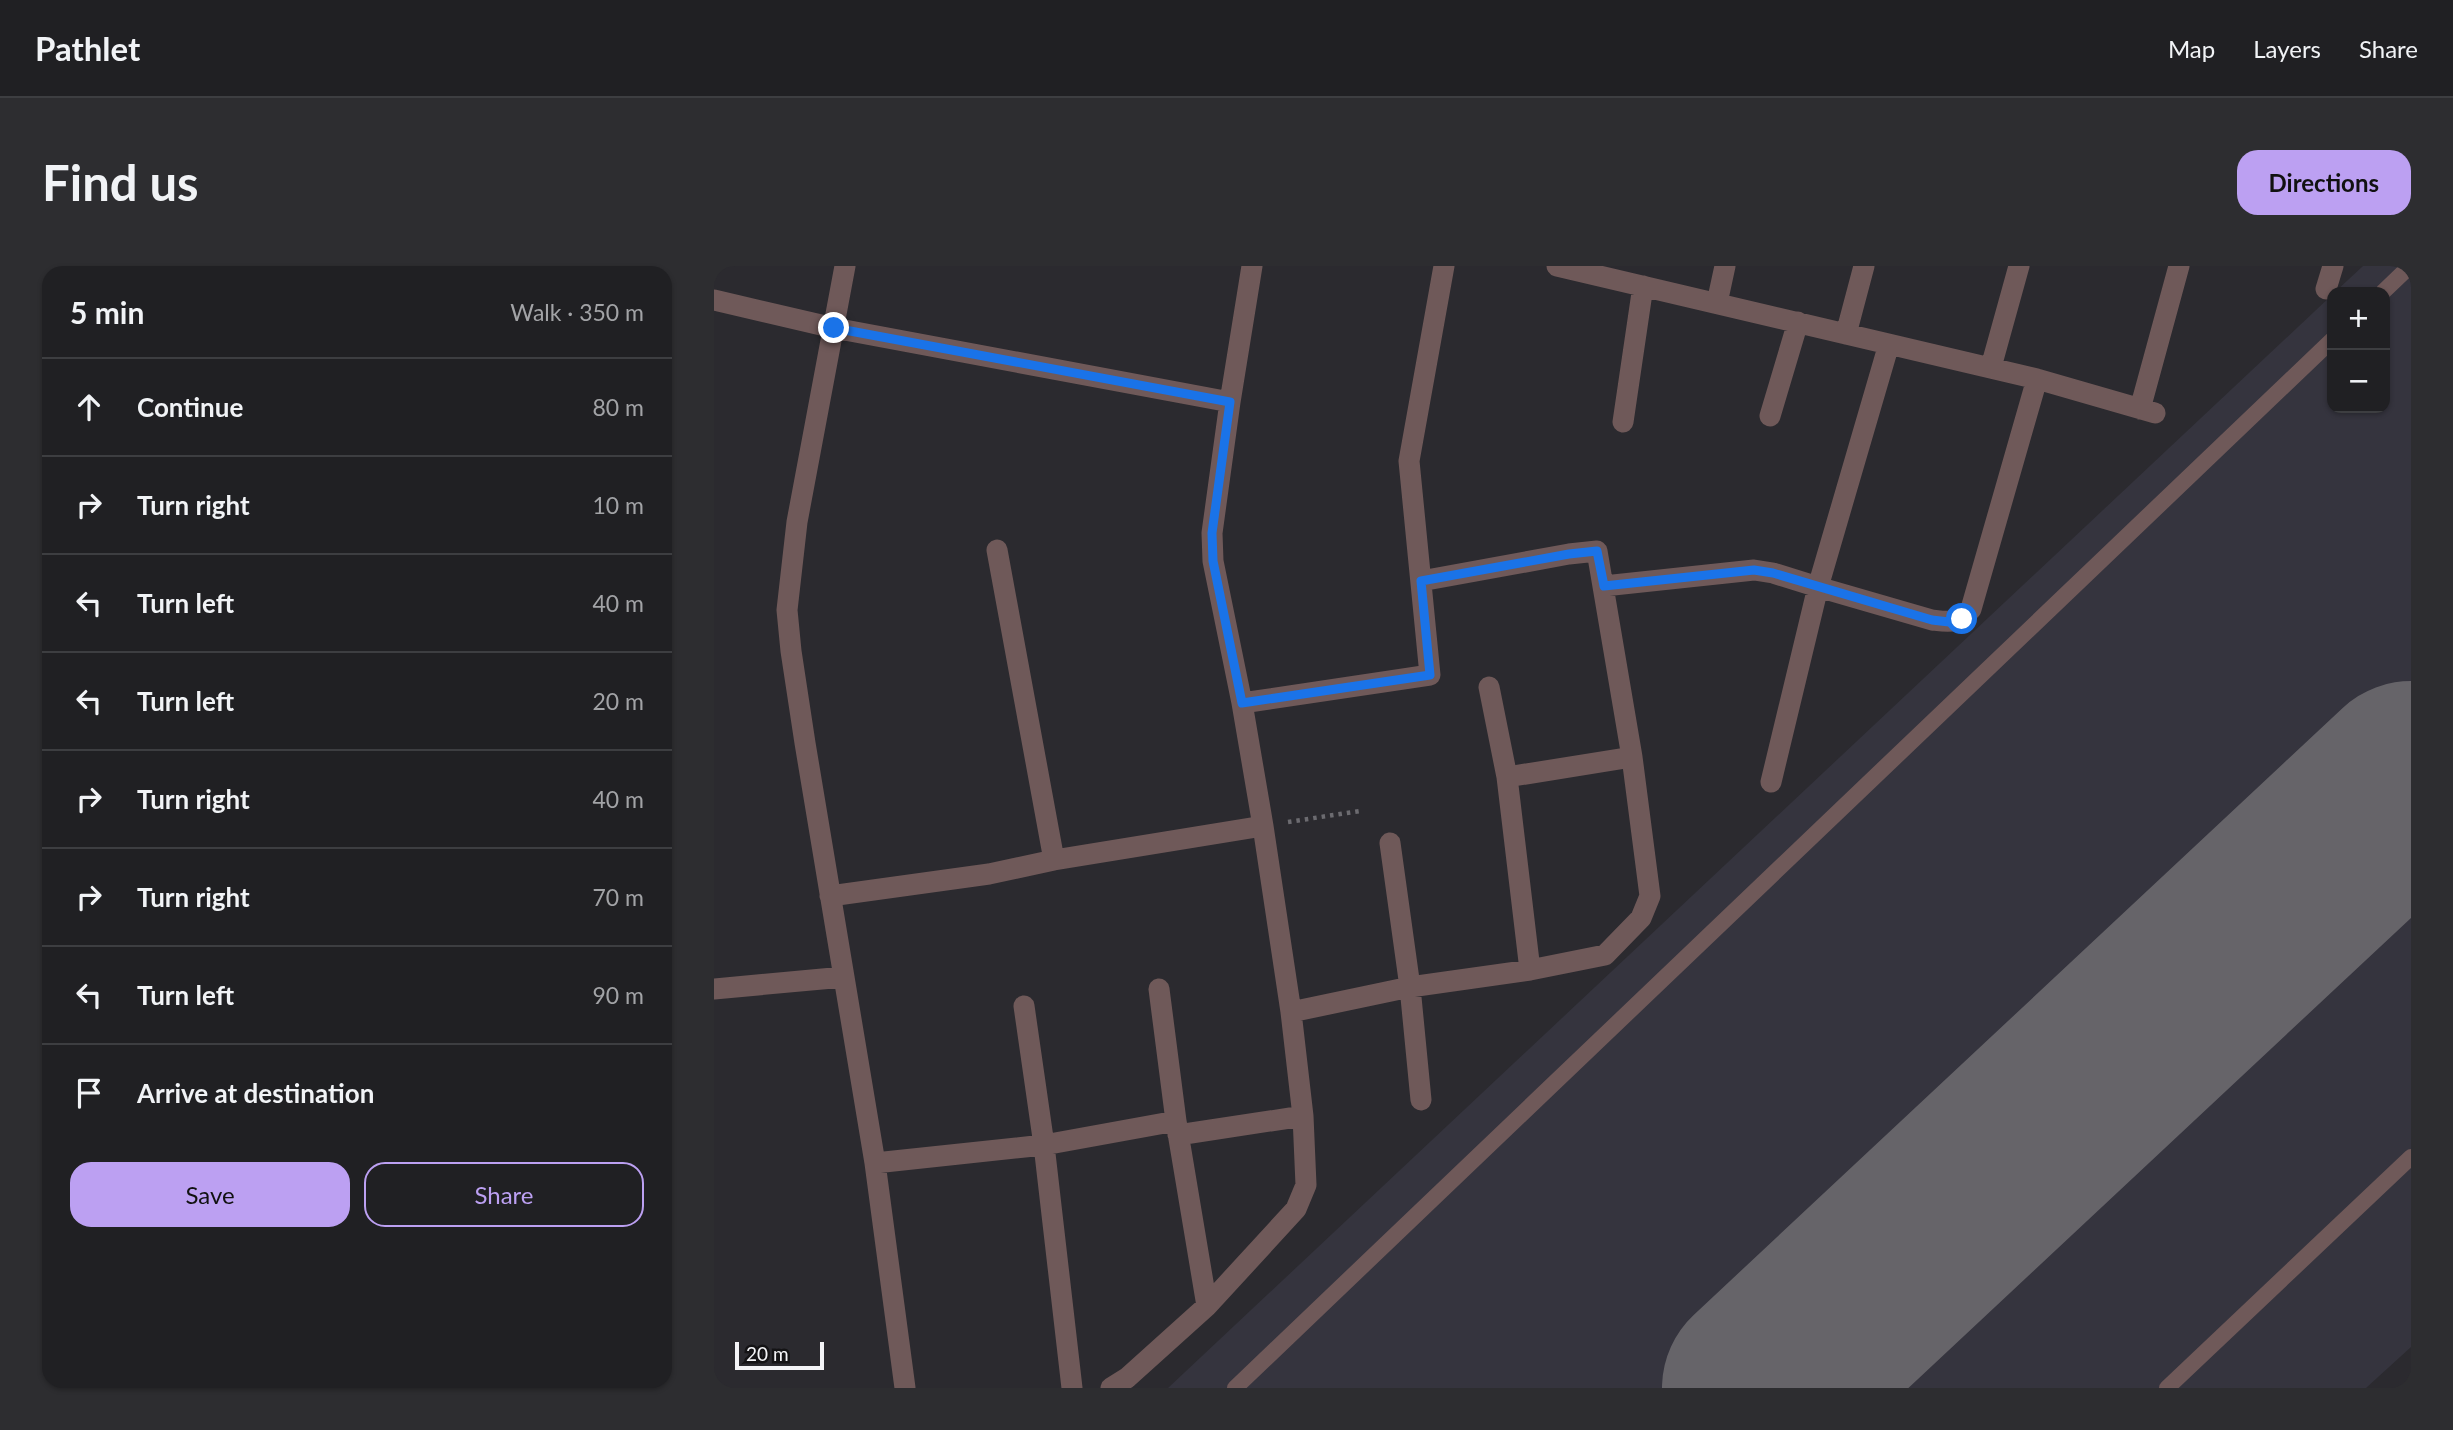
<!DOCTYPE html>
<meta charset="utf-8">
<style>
body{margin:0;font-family:Lato,sans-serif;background:#2d2d30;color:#f1f3f6}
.controls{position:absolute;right:21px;top:21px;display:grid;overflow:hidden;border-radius:14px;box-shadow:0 2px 5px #0004}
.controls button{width:63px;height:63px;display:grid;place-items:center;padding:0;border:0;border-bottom:2px solid #3d3e41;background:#202023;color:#f1f3f6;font:35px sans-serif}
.scale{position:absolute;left:21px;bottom:18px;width:89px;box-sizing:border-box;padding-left:7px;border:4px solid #f4f4f7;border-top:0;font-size:19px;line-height:24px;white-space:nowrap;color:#f4f4f7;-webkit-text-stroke:5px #141315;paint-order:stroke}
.stop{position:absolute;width:21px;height:21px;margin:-16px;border:5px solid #1a73e8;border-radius:50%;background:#fff}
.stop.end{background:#1a73e8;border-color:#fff;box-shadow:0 2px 7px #0008}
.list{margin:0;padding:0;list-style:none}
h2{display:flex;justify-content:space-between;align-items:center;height:91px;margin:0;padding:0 28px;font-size:30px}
h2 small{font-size:23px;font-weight:400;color:#a2a3a6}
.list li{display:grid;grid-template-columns:46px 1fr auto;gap:21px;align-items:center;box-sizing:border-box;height:98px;padding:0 28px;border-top:2px solid #3d3e41}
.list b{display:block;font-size:26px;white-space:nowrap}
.list em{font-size:23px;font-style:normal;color:#a2a3a6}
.actions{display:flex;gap:14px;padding:21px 28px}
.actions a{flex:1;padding:16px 0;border:2px solid #bca0f2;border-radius:21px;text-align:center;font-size:24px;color:#bca0f2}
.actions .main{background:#bca0f2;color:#111}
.icon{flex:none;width:38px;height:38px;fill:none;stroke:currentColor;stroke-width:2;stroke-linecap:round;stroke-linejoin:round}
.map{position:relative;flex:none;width:1697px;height:1122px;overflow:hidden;border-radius:21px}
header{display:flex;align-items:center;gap:42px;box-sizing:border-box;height:98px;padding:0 35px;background:#202023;border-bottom:2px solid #3d3e41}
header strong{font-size:33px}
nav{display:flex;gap:38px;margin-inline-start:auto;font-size:24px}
.intro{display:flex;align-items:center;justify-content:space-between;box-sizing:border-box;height:168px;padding:0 42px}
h1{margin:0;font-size:49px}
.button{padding:18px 32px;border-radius:21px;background:#bca0f2;color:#111;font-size:24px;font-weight:700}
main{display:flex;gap:42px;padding:0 42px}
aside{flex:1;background:#202023;border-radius:21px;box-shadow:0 2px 5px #0004}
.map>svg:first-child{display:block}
.built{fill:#35343e}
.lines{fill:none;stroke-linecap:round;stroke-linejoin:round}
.runway{stroke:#666469;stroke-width:200}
.path{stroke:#6c6b70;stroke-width:4.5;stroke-dasharray:3.5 5;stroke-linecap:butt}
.lane{stroke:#6f5959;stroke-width:16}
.street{stroke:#6f5959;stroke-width:21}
.route{stroke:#1a73e8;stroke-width:9}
</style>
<header>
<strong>Pathlet</strong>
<nav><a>Map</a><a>Layers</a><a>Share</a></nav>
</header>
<div class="intro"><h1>Find us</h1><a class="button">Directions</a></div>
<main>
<aside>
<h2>5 min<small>Walk · 350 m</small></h2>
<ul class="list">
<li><svg class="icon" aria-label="ahead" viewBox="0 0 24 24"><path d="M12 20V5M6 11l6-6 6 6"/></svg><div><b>Continue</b></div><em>80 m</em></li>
<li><svg class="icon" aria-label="right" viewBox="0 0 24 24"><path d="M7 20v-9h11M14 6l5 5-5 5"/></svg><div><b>Turn right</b></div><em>10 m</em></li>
<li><svg class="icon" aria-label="left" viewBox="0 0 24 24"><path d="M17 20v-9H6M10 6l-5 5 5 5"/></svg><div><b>Turn left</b></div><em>40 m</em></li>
<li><svg class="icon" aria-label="left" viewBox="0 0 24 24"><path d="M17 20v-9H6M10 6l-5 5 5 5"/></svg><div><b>Turn left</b></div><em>20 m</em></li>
<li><svg class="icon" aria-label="right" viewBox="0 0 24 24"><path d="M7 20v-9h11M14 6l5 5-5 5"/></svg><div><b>Turn right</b></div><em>40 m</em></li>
<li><svg class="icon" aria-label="right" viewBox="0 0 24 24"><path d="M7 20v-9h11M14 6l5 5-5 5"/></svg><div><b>Turn right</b></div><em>70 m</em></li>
<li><svg class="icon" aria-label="left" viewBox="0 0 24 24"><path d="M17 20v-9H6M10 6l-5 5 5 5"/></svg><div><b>Turn left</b></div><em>90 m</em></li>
<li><svg class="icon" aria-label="arrive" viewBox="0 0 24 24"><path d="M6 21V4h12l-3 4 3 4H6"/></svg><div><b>Arrive at destination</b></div></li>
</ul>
<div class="actions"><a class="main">Save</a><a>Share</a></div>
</aside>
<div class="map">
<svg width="1697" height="1122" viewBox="0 0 1697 1122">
<rect width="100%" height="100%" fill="#2b2a2f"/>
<!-- built -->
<path class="built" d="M1649,0H1697V1081L1652,1122H454L1618,29V142H1671V26H1621Z"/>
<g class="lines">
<!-- runway -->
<path class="runway" d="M1048,1122L1697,515"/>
<!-- path -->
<path class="path" d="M574,556L646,545"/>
<!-- lane -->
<path class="lane" d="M1669,26L1696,0
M521,1122L1618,74
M1453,1122L1697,891"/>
<!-- street -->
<path class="street" d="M131,0L83,256L73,344L77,385L91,477L161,897L191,1122
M843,0L1323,113L1257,343C1244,358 1236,356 1218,354L1104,321L1057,516
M1612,23L1619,0
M0,34L120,62L516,136
M1003,37L1011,0
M1132,68L1150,0
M1277,101L1305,0
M1323,113L1441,147
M1426,143L1465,0
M1056,150L1084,56
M909,156L929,20
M283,284L340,594
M890,320L1040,304L1059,307L1104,321L1175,78
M775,421L793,511
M528,437L716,409L695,195L730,0
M676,577L696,721L707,834
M116,630L275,608L340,594L549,560
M816,704L793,511L918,491
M0,723L130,711
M445,723L462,855
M310,740L330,879L358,1122
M577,746L696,721L816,704L891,689L927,652L936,630L918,491L883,285L855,288L707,315
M464,869L589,850
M161,897L330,879L462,855L493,1040
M397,1122L413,1112L493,1040L582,943L592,919L589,850L577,746L549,560L528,437L499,295L498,267L516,136L538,0"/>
</g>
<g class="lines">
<!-- route -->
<path class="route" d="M120,62L516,136L498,267L499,295L528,437L716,409L707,315L855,288L883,285L890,320L1040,304L1059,307L1218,354L1235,356L1248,353"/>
</g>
</svg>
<div class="controls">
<button>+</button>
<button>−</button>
</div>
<div class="scale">20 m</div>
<div class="stop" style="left:1248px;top:353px"></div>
<div class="stop end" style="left:120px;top:62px"></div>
</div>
</main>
